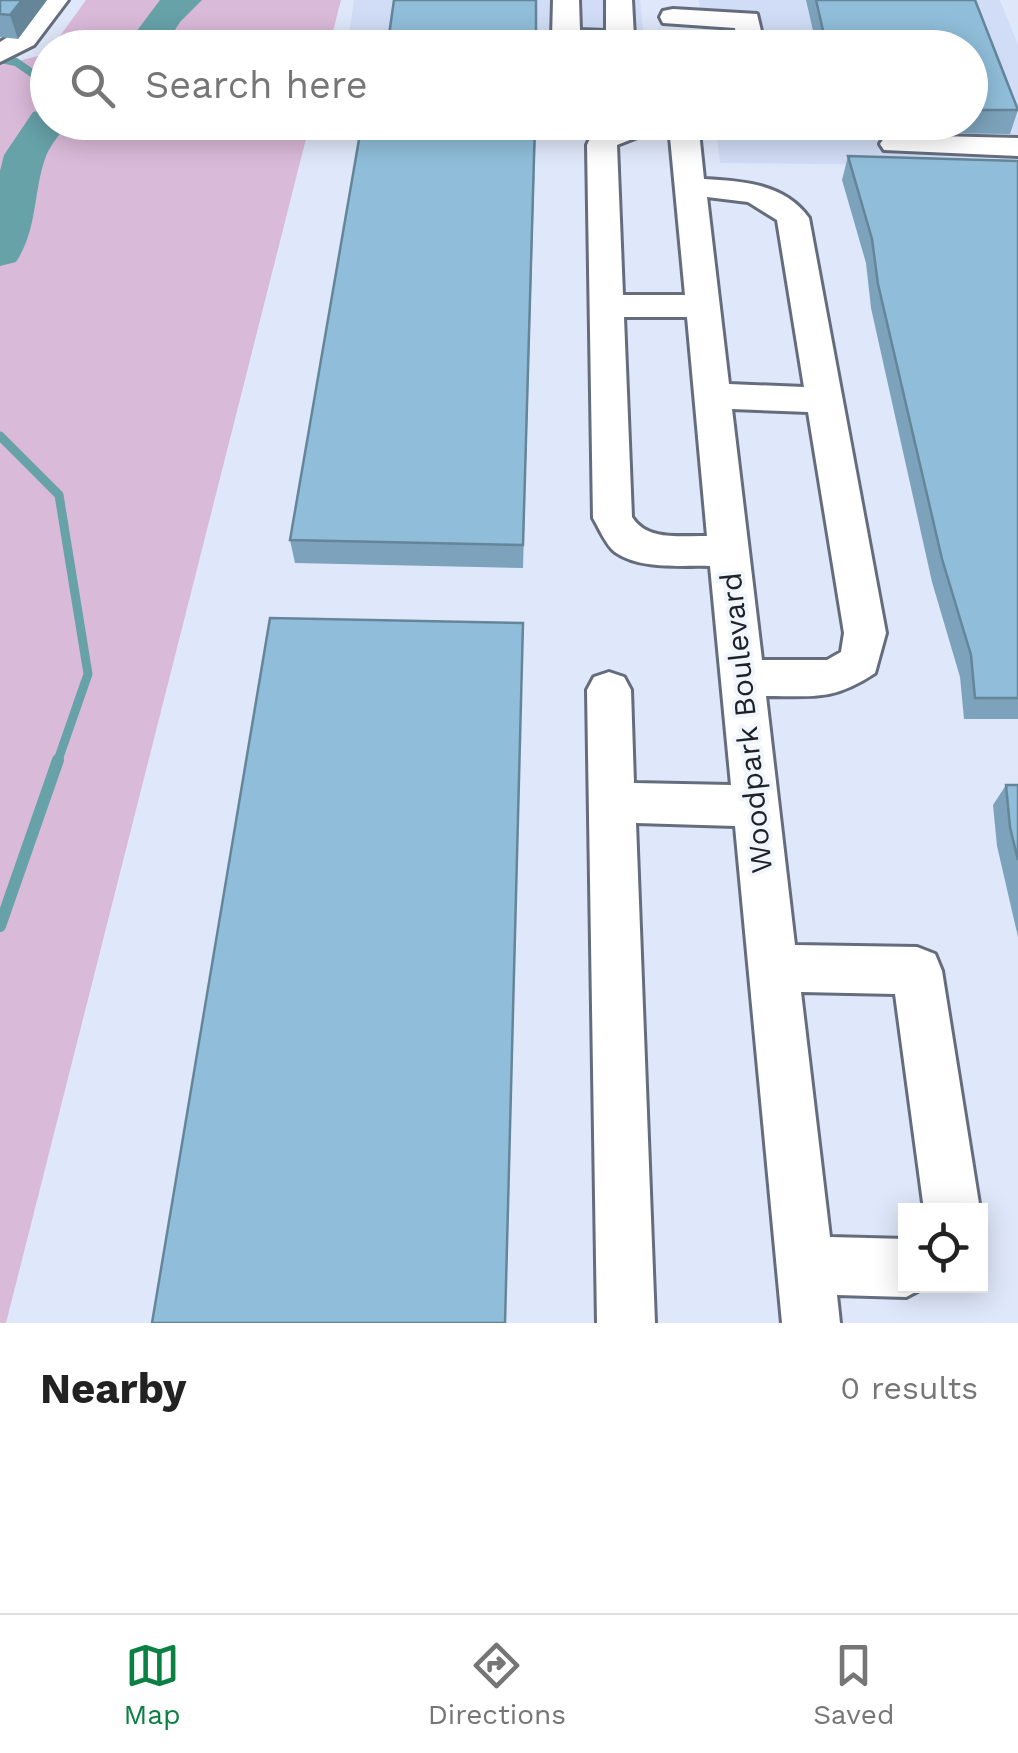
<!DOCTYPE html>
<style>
body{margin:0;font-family:"Work Sans",sans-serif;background:#f2f2f2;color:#222}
.controls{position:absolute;right:30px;bottom:30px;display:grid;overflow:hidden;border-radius:0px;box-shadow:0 5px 25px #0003}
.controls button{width:90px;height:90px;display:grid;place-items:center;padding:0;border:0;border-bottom:2px solid #e0e0e0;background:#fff;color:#222;font:50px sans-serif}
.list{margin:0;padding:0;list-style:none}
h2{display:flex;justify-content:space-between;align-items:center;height:130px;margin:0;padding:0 40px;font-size:42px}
h2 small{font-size:32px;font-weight:400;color:#767676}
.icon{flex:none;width:55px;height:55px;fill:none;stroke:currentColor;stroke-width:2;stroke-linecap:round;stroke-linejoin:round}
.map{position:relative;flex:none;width:1018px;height:1323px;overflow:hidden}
.search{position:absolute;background:#fff;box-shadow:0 5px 25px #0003;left:30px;right:30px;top:30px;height:110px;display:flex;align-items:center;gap:25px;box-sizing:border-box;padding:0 35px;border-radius:55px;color:#767676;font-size:38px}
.sheet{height:290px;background:#fff}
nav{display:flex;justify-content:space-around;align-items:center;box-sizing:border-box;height:140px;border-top:2px solid #e0e0e0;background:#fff;font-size:28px;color:#767676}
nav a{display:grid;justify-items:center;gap:5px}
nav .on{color:#0b8043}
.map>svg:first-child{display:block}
.built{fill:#d1ddf6}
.green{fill:#dabad9}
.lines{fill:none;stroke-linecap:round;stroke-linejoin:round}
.stream-far2{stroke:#66a2a8;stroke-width:8}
.stream-far1{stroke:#66a2a8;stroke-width:9}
.stream{stroke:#66a2a8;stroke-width:12}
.river{fill:#66a2a8;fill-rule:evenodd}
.minor-casing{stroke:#656d7d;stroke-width:6}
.minor{fill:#fff;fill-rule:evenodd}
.wall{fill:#7ca3bb}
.shaded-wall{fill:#658599}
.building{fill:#90beda;stroke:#658599;stroke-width:2.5}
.labels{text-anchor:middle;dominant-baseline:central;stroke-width:8;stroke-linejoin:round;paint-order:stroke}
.street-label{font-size:30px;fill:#1e2128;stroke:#f1f5fc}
</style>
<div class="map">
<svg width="1018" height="1323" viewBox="0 0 1018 1323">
<rect width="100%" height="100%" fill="#dfe8fa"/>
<!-- built -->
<path class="built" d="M354,0H640L645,47L347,48Z
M699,0H1000L1018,45V166L720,163L715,123L970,122V48L705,47Z"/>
<!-- green -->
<path class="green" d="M86,0H341L329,47H52Z
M47,54L48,122L310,123L6,1323H0V65Z"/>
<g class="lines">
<!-- stream-far2 -->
<path class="stream-far2" d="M0,59L16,62L48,84"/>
<!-- stream-far1 -->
<path class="stream-far1" d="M0,436L59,495L88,674L57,763"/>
<!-- stream -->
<path class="stream" d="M0,926L58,760"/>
<!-- river -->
<path class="river" d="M160,0H202L180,22L163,48H124Z
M48,109V122H68C61,133 51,144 46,156C33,191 38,229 16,262L0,266V171L4,155L33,112Z"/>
<defs>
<path id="minor" d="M41,0H68L34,45L0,62V42L14,33Z
M553,0H579L580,30L606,31V0H632L634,37L643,48L556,44L552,38Z
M673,9L757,14L765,48H737L735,28L663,23L660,17L663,11Z
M622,122H698L704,179C743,181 785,184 809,218L886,633L875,673C833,701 814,696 766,696L795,945L917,947L935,954L942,971L980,1210H924L895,994L801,992L830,1237L906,1239V1286H927L906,1297L837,1295L840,1323H782L735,826L636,823L655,1323H597L587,690L594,677L609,672L624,677L631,690L634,783L731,785L710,566C680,565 641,570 615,552C606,545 599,528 593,518L587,145L594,130ZM640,136L670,137L685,295H623L617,145ZM707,197L748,202L777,220L804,387L729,384ZM624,317H687L707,536C681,535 648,542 632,517ZM732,409L808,412L844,633L841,652L827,660H762Z
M895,135L1018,138V156L884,150L880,144L884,138Z"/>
</defs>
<!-- minor casing -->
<use href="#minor" class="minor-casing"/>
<!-- minor -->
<use href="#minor" class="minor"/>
</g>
<!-- wall -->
<path class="wall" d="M0,0H47L18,39L0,37Z
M536,0V48H389L388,42Z
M806,0H975L1018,110L1010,134L837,132L834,122H970V48H817Z
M536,122L523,568L295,563L290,540Z
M848,156L1018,161V719H964L960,677L932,582L871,308L866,263L842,180Z
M1006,785H1018V937L997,846L993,805Z"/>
<!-- shaded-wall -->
<path class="shaded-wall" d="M22,0H47L18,39L10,15Z"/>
<!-- building -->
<path class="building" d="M0,0H22L10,15L0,14Z
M394,0H536V43L388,42Z
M816,0H975L1018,110H970V48H827Z
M362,122H535L523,545L290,540Z
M848,156L1018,161V698H975L971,655L942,559L878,284L872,239Z
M270,618L523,623L505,1323H152Z
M1006,785H1018V860L1010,827Z"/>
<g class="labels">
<!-- street labels -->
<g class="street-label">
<text transform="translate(746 723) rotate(-96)">Woodpark Boulevard</text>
</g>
</g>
</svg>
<div class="controls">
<button><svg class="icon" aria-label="locate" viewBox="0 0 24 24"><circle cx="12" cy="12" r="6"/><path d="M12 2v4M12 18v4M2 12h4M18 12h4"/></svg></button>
</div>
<div class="search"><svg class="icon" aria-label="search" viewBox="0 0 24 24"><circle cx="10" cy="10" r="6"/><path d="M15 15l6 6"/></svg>Search here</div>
</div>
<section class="sheet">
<h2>Nearby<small>0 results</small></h2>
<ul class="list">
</ul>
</section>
<nav>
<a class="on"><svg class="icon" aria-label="map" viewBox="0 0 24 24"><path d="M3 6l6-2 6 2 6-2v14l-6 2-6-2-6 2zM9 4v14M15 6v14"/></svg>Map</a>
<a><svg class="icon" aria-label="directions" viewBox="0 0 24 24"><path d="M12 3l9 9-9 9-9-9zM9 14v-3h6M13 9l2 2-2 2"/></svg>Directions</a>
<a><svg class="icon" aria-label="saved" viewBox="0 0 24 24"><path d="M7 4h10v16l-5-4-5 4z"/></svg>Saved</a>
</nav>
